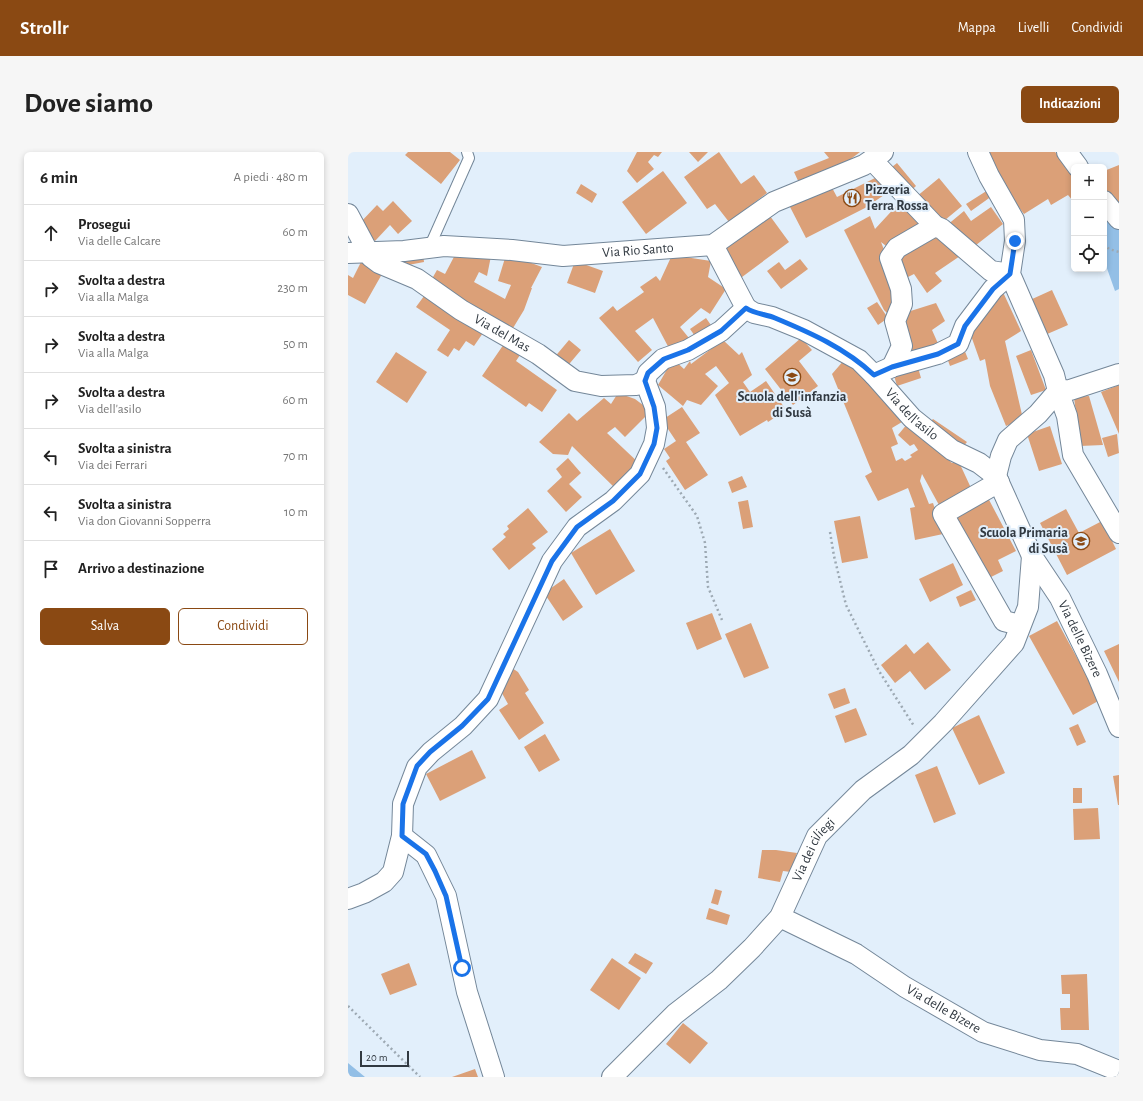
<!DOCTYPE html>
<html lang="it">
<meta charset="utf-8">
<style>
body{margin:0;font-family:"Alegreya Sans",sans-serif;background:#f6f6f6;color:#222}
.controls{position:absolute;right:12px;top:12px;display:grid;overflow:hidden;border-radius:6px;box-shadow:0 2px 6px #0003}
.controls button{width:36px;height:36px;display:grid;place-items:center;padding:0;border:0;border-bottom:1px solid #e0e0e0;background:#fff;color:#222;font:20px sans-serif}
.scale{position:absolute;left:12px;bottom:10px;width:49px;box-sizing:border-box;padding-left:4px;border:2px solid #313941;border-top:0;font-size:11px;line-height:14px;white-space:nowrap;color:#313941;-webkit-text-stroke:3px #e2effb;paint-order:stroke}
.stop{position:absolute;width:12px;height:12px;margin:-9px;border:3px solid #1a73e8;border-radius:50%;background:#fff}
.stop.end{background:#1a73e8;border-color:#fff;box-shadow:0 1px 4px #0008}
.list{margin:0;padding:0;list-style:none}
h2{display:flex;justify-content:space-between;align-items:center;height:52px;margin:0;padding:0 16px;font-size:17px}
h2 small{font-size:13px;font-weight:400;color:#767676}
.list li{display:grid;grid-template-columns:26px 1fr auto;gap:12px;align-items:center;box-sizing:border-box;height:56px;padding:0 16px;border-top:1px solid #e0e0e0}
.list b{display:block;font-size:15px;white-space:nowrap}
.list p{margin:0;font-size:13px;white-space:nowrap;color:#767676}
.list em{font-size:13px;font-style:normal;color:#767676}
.actions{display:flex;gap:8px;padding:12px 16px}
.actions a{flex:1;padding:9px 0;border:1px solid #8a4913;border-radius:6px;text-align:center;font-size:14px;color:#8a4913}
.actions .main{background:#8a4913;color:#fff}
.icon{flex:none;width:22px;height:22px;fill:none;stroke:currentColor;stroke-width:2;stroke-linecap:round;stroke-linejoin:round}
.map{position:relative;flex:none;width:771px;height:925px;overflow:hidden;border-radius:6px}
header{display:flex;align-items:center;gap:24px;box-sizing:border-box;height:56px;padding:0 20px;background:#8a4913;color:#fff}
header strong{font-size:19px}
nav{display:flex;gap:22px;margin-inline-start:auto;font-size:14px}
.intro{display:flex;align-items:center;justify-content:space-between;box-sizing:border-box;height:96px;padding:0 24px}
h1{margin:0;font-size:28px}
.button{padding:10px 18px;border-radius:6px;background:#8a4913;color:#fff;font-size:14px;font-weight:700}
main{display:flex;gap:24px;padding:0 24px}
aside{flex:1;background:#fff;border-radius:6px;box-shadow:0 2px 6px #0003}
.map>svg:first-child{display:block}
.green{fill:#93bfe6}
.building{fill:#dba078}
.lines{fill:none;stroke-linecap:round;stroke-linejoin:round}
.lane-casing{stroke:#748799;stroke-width:12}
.street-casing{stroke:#748799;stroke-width:22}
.path{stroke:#9da9b3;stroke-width:2.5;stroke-dasharray:2 3;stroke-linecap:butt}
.lane{stroke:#fff;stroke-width:10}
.street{stroke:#fff;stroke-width:20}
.route{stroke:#1a73e8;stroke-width:5}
.labels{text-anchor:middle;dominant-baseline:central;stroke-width:4;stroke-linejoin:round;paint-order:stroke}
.poi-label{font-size:14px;font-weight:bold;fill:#313941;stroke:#e2effb;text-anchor:start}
.street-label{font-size:14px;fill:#313941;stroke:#e2effb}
</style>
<header>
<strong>Strollr</strong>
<nav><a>Mappa</a><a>Livelli</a><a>Condividi</a></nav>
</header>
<div class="intro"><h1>Dove siamo</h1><a class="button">Indicazioni</a></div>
<main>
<aside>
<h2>6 min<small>A piedi · 480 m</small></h2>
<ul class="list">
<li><svg class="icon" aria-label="ahead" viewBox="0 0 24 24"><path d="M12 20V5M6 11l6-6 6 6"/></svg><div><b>Prosegui</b><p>Via delle Calcare</p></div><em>60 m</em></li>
<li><svg class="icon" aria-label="right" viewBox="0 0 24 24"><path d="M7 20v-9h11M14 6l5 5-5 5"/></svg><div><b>Svolta a destra</b><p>Via alla Malga</p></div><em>230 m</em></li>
<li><svg class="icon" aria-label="right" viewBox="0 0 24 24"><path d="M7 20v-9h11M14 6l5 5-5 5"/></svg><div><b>Svolta a destra</b><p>Via alla Malga</p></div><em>50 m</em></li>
<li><svg class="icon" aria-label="right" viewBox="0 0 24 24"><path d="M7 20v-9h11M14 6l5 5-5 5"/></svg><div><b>Svolta a destra</b><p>Via dell'asilo</p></div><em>60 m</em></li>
<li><svg class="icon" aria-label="left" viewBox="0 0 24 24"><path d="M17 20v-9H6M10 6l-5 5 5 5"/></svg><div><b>Svolta a sinistra</b><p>Via dei Ferrari</p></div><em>70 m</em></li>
<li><svg class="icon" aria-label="left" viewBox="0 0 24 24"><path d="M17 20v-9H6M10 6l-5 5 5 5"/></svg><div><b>Svolta a sinistra</b><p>Via don Giovanni Sopperra</p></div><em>10 m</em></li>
<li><svg class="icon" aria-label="arrive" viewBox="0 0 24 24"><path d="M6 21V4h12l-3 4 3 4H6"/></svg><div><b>Arrivo a destinazione</b></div></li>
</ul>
<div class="actions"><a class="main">Salva</a><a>Condividi</a></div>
</aside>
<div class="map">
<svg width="771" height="925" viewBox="0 0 771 925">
<rect width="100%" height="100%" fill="#e2effb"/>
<!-- green -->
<path class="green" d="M766,65L771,73V137L767,139L756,108V71Z
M0,911L17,925H0Z"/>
<!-- building -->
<path class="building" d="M60,0H102L112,8L93,32L57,3Z
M289,0H314L310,5L306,3L300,10L306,17L289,31L279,19Z
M341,0H360L350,10Z
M371,0L393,32L406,23L419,41L381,70L367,52L359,57L336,25Z
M476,0H512L491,16L452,33L446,20L481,6Z
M637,0H707L726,18V50L720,43L703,53L700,47L676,62L653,32Z
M549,11L568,34L559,42L539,19Z
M771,13V58L756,38V19Z
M315,19L339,51L298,82L274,50Z
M531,24L539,41L517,56L458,86L441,53L482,32L489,45Z
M591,26L614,54L591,73L568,45Z
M233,32L249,42L244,51L228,41Z
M640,38L644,44L623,59L618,52Z
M45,49L64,69L50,82L42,73L27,89L10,73L29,53L35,59Z
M551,51L575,76L542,97L533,90L550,134L540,162L536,158L496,78L522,64L527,77Z
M643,55L655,72L623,97L598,74L616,59L623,69Z
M422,64L441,90L390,128L376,103L380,94Z
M595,82L615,102L587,121L594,129L579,141L566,122L554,128L545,108Z
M108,101L143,104L139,124L131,120L126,130L157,147L163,133L150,129L157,106L178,109L194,115L183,136H184L176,158L162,181L81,132L89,118L97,122Z
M75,102L76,110L55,114L54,106Z
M324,103L363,109L360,125L378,137L362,162L353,156L332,175L345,191L323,200L305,166L287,179L304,198L290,210L251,166L265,154L269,159L296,140L292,135L308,124L312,129Z
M452,107L460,117L433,137L419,119L431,110L437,118Z
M227,109L255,119L247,141L219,131Z
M13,110L34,122L17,152L0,143V123L5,126Z
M654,138L673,179L657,189L675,267L658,274L642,234L637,207L632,209L621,178Z
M704,138L720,173L697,183L682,148Z
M79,140L137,178L126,194L118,189L111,199L106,196L100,205L89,198L102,178L68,155Z
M529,150L540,166L530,173L519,156Z
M588,151L597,169L584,178L592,196L565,205L555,178L553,162Z
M358,166L365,176L349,187L342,177Z
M453,186L464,198L451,209L470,234L445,253L417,217Z
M221,188L233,198L217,217L205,207Z
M375,188L391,203L394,200L404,223L395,230L402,240L418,229L438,258L420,270L419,268L392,284L367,243L381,231L368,214L357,222L370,234L353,253L339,248L335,254L310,233L325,207L336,217L342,209L343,212Z
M158,189L174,200L168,209L209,238L194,260L181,251L178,255L134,224Z
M616,197L620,207L602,214L598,203Z
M683,198L698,238L683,243L668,204Z
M48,200L79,220L59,251L28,230Z
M497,207L511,220L554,270L544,276L550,292L543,295L548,309L554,306L557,309L564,305L562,303L570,298L566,292L562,294L550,283L560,271L604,311L610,308L623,336L591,353L574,322L572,329L581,352L585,351L595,382L567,388L562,356L567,355L560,336L530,349L517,324L524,320L484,222Z
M569,212L573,226L549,234L545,220Z
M771,233V282L753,240Z
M270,241L287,247L303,259L277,285L267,275L259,281L293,313L269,338L224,294L220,303L205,302L191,290L221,261L229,269L256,246L263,252Z
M741,244L755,293L732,294L726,245Z
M334,255L352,281L338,290L360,323L337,338L318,309L322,306L316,297L328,289L314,268Z
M585,267L619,290L614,296L580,272Z
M702,274L714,312L691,319L679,282Z
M769,282L771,301L760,305L754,286Z
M220,306L233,321L221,332L234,345L218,360L199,339L214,325L208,317Z
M394,324L399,335L384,341L380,330Z
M639,344L668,399L650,408L655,419L637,428L603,362Z
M400,348L405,375L395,377L390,350Z
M180,356L200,380L184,392L188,396L161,418L144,397L158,385L155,382L161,377L159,374Z
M718,357L731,381L754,369L768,397L719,423L692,371Z
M512,364L520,406L494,411L486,369Z
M262,377L287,419L248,443L223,401Z
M605,411L615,433L582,450L571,427Z
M216,427L235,455L215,469L196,441Z
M623,438L628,448L612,455L608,445Z
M364,461L374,487L349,498L338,471Z
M709,469L752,548L725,563L681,484Z
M403,471L421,516L396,526L377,482Z
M580,490L603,518L577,538L562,519L547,531L533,513L558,492L566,502Z
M771,492V530L756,499Z
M161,514L170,520L181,538L177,541L196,571L171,588L151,558L160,552L150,534Z
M497,536L502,551L486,557L480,542Z
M508,556L519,583L497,591L487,564Z
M631,563L657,621L631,633L604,576Z
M730,572L738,590L729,594L721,576Z
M197,582L212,608L191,620L176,595Z
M124,598L138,626L92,649L78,622Z
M589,614L608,662L586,671L567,623Z
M771,623V653H770L765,624Z
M725,636H734V651H725Z
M750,656L752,687L726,688L725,657Z
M414,698H428L449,701L443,720L435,719L432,730L410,726Z
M367,737L374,739L370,753L363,751Z
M361,756L382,763L379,773L358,767Z
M287,801L305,811L298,822L280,811Z
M264,806L293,826L271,858L242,838Z
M61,811L69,833L42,843L33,822Z
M739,822L741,878H713L712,856H722V842H714L713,823Z
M335,871L360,891L342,912L318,892Z
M127,917L130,925H104Z"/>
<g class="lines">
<defs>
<path id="lane" d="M81,96L121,6L119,0"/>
<g id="street">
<path d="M630,0L641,24L666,68L667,89L662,122L706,223L710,239L719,264L725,303L771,381"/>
<path d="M719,0L730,15"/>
<path d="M524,8L587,74L594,77L643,119L662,122"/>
<path d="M756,49L771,67"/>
<path id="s1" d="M0,62L23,105L31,111L69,127L113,158L190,202L227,229L253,234L288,233L297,229"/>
<path id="s2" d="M0,101L56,99L96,94L164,98L215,104L365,93L426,50L516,13L535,0"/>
<path id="s3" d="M398,156L406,161L424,165L456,178L511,208L526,223L564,266L604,298L631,311L648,324L684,404L712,446L749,522L771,575"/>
<path d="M544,215L554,194L547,169L554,152L553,137L542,106L549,96L587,74"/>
<path d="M526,223L544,215L590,202L610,192L617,174L645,137L662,122"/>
<path d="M710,239L722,238L771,222"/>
<path d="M648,324L653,304L660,288L690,262L710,239"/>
<path d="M651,330L595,362L656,469L672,473"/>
<path d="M54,684L78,703L98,744L119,840L146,925"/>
<path d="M0,747L16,741L36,730L45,720L54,684L55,652L69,615L83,600L115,574L140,547L204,409L229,375L265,349L292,322L306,292L309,276L307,255L297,229L300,221L315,207L340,198L373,179L398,156L365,93"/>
<path id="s4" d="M432,765L508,802L557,835L635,880L692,898L729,902L771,919"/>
<path id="s5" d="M264,925L327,862L371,828L404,796L432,765L469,684L515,638L563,603L595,571L666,491L680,455L684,404"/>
</g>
</defs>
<!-- lane casing -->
<use href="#lane" class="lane-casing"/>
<!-- street casing -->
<use href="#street" class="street-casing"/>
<!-- path -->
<path class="path" d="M756,92L761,97L771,100
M315,316L349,364L357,391L360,435L374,468
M482,380L486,404L498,453L531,519L566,574
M0,854L72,925"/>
<!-- lane -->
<use href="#lane" class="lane"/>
<!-- street -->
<use href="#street" class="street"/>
</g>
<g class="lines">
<!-- route -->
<path class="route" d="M114,816L98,744L87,719L78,702L54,684L55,652L69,614L82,600L114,574L140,547L204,409L229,375L265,349L292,322L306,292L309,276L306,255L297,229L300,221L316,207L340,198L373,179L398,156C407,162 417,162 427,166C463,181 497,196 526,223L544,215L590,202L610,192L617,174L645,137L662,122L667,89"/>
</g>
<!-- icons -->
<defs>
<symbol id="restaurant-ring" viewBox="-11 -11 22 22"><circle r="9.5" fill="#e2effb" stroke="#8a4913" stroke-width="1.5"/><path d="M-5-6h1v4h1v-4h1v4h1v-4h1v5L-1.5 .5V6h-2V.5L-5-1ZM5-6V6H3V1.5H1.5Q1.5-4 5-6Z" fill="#8a4913"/></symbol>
<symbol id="school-ring" viewBox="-11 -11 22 22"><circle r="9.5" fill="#e2effb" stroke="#8a4913" stroke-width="1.5"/><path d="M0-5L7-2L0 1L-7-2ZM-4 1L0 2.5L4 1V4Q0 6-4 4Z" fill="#8a4913"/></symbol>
</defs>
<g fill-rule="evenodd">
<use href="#restaurant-ring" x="494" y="36" width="20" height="20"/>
<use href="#school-ring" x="434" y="215" width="20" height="20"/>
<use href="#school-ring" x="723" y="379" width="20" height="20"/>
</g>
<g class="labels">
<!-- poi labels -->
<g class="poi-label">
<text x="517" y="38">Pizzeria<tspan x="517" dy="16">Terra Rossa</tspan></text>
<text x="444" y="245" text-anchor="middle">Scuola dell'infanzia<tspan x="444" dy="16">di Susà</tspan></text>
<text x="720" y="381" text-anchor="end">Scuola Primaria<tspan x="720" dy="16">di Susà</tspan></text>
</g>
<!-- street labels -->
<g class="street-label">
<text stroke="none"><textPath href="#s2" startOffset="291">Via Rio Santo</textPath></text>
<text stroke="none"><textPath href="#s1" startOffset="201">Via del Mas</textPath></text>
<text stroke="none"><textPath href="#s3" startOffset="201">Via dell'asilo</textPath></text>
<text stroke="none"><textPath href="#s3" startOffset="490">Via delle Bìzere</textPath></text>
<text stroke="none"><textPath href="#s5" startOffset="308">Via dei ciliegi</textPath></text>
<text stroke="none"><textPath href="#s4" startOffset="188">Via delle Bìzere</textPath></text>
</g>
</g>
</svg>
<div class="controls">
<button>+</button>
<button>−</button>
<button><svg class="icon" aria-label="locate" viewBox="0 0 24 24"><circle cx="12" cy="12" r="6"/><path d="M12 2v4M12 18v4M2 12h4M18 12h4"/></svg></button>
</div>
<div class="scale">20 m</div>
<div class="stop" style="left:114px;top:816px"></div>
<div class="stop end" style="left:667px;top:89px"></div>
</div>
</main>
